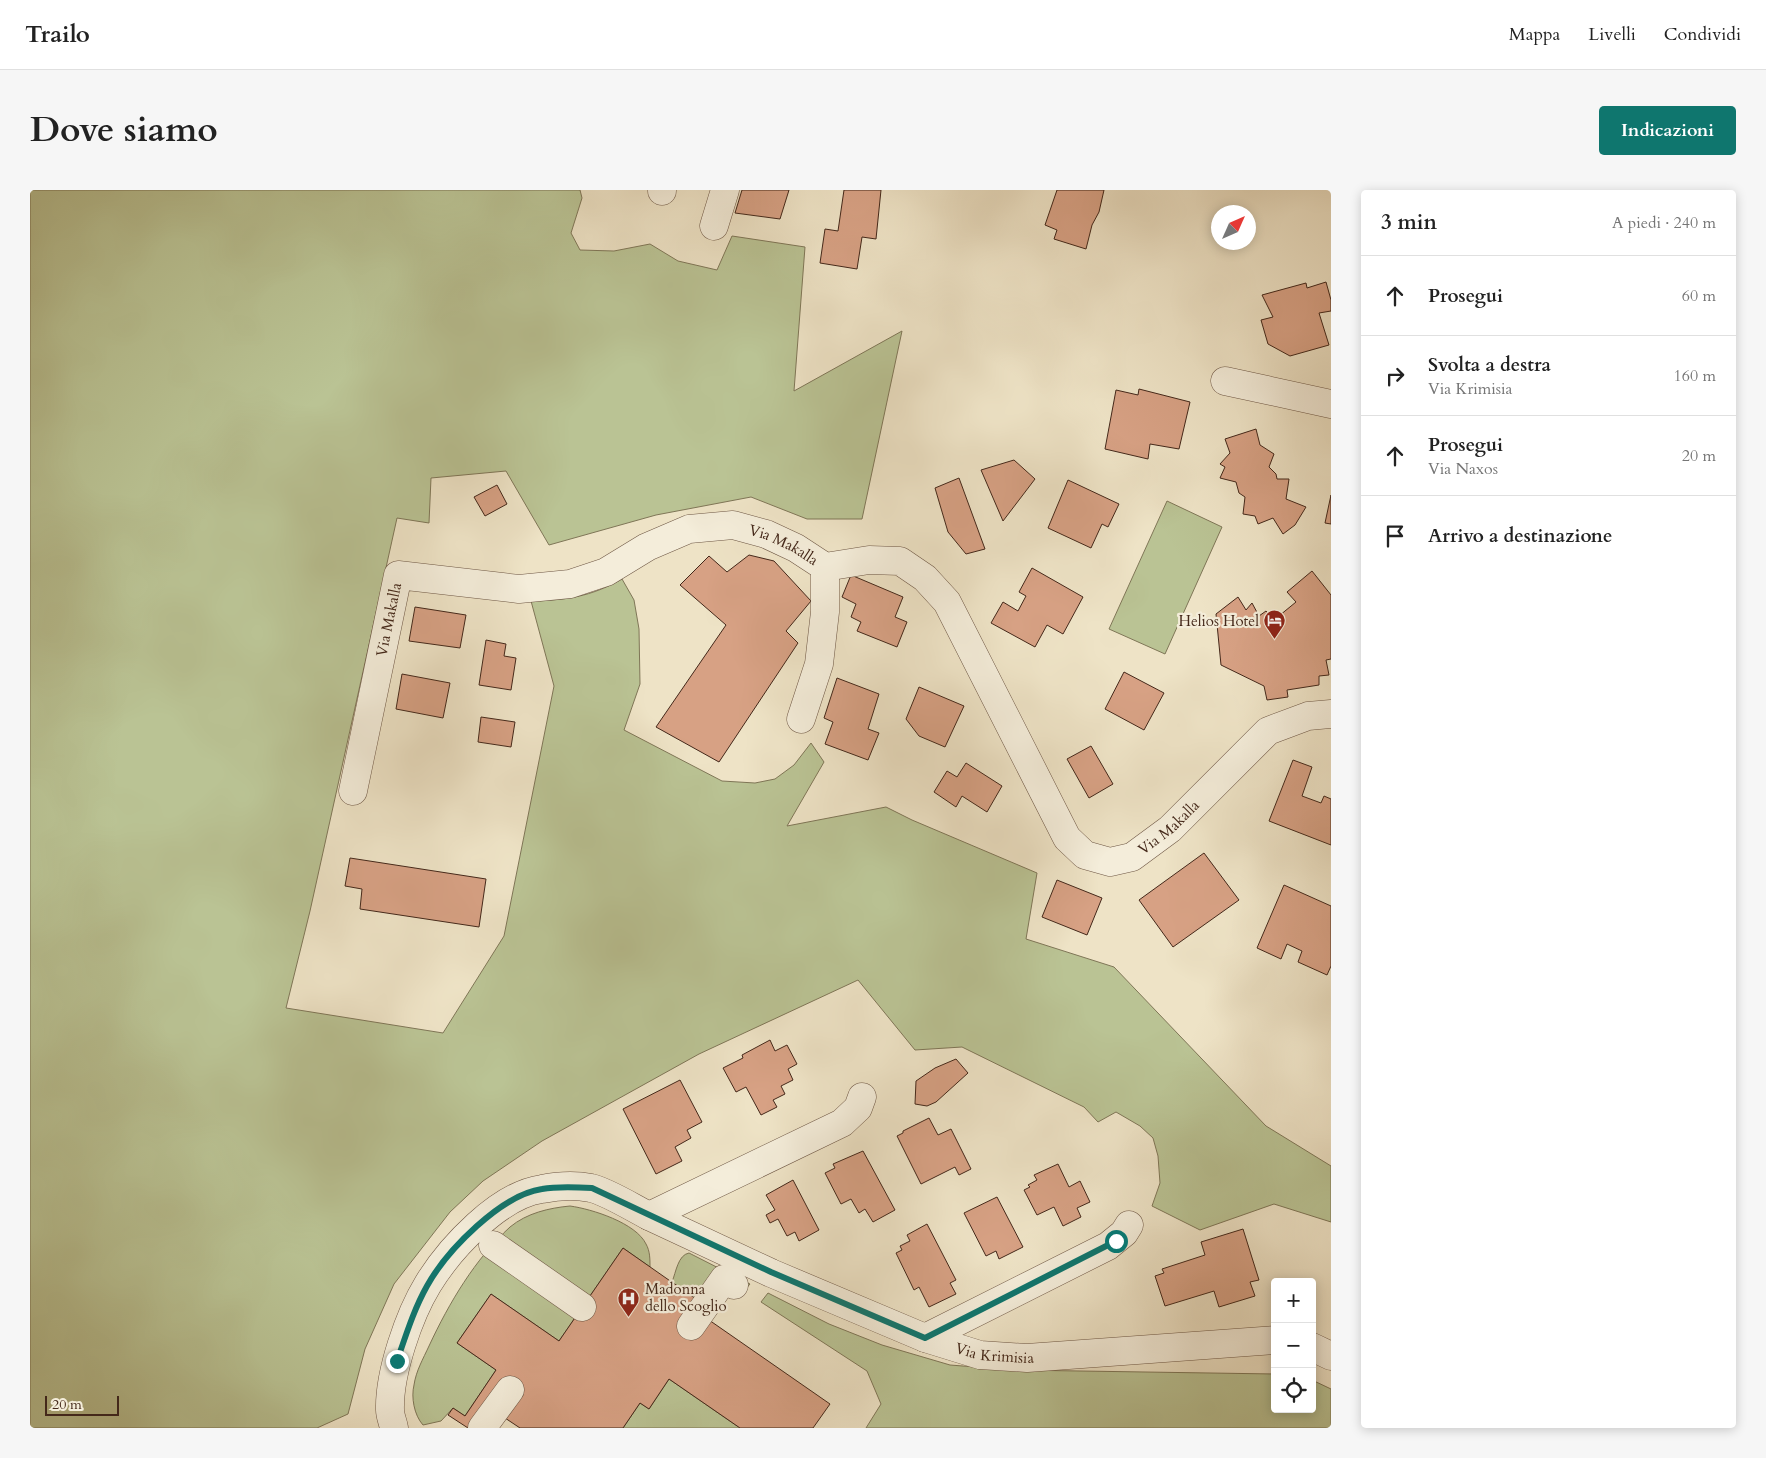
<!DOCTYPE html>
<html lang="it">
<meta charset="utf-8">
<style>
body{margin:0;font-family:Cardo,serif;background:#f6f6f6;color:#222}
.controls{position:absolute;right:15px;bottom:15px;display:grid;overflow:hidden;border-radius:5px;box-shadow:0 2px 12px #0003}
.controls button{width:45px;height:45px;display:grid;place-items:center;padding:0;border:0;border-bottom:1px solid #e0e0e0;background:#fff;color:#222;font:25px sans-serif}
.compass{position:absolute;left:1181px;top:15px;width:45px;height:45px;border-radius:50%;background:#fff;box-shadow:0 2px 12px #0003;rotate:45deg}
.scale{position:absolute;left:15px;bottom:12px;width:74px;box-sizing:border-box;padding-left:5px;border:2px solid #44281a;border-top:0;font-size:14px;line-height:18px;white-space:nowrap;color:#44281a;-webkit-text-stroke:4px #f4edda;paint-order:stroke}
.stop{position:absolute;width:15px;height:15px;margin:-11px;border:4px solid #0f766e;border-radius:50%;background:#fff}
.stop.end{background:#0f766e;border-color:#fff;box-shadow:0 1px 5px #0008}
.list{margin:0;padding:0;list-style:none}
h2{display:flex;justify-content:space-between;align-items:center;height:65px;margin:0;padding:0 20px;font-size:21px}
h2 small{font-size:16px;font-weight:400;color:#767676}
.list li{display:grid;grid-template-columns:32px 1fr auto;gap:15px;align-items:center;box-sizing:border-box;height:80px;padding:0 20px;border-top:1px solid #e0e0e0}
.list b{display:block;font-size:19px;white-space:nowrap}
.list p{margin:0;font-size:16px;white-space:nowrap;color:#767676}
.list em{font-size:16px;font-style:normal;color:#767676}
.icon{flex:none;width:28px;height:28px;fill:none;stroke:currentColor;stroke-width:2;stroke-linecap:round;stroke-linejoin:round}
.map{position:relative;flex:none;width:1301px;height:1238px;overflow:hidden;border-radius:5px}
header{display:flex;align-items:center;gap:30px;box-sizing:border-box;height:70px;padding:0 25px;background:#fff;border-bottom:1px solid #e0e0e0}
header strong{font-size:24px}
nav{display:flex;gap:28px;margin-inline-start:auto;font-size:18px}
.intro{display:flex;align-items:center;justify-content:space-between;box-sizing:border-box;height:120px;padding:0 30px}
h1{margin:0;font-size:35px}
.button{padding:12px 22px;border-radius:5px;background:#0f766e;color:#fff;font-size:18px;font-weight:700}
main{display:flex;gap:30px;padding:0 30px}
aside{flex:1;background:#fff;border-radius:5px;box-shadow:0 2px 12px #0003}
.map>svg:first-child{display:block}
.green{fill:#bac394;stroke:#7f7657}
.building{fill:#d7a184;stroke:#44281a}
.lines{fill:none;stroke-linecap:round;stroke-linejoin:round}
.minor-casing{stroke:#6e5745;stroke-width:29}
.minor{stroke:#f4edda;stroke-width:28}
.route{stroke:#0f766e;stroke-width:6}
.labels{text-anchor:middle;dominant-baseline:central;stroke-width:4.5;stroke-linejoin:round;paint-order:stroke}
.street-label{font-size:15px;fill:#44281a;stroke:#f4edda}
.poi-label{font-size:15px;fill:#44281a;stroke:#f4edda;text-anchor:end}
</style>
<header>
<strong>Trailo</strong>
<nav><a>Mappa</a><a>Livelli</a><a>Condividi</a></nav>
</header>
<div class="intro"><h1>Dove siamo</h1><a class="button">Indicazioni</a></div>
<main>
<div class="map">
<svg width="1301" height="1238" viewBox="0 0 1301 1238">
<rect width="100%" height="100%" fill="#eee3c6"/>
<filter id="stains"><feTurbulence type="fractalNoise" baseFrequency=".004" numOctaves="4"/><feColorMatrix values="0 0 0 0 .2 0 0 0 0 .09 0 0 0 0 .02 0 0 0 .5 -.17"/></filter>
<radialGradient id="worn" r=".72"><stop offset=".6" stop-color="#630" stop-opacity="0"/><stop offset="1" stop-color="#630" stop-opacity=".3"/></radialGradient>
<!-- green -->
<path class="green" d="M0,0H550L552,8L541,43L550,60L584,61L620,54L648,71L687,80L702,46L775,57L764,201L872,141L832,329H777L721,307L626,325L519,355L476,281L401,288L399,333L367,328L280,721L256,818L413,843L474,746L524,496L501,411C537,410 560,407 592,389L604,410L609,439L610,494L594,540L692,591L725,593L745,589L764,575L781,553L794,572L757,636L856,617L882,630L1007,683L996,749L1084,777L1236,936L1301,976V1032L1244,1014L1170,1040L1122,1016L1130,993L1128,966L1123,948L1110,936L1086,922L1068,932L1054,917L932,857L885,860L828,790L669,864L512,951L453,991L420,1022L364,1094L335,1159L318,1224L287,1238H0Z
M1137,311L1192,337L1135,464L1079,439Z
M540,1016C562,1019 606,1033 616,1054C620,1061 620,1069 620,1077L593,1058L529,1151L461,1104L427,1153L466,1180L435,1226L423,1218L411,1231L393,1235C384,1225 381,1207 384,1195C386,1181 393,1169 399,1156C419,1113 445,1069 480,1037C497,1023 519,1018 540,1016Z
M659,1063L720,1094L714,1101L666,1109L642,1092C646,1082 648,1065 659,1063Z
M738,1103L799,1134L852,1155L920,1175L984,1180L1245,1184V1219H1282V1190L1301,1199V1238H836L851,1214L837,1181L731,1112Z
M639,1189L710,1238H593L610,1213L619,1219Z"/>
<!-- building -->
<path class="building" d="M712,0H759L750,29L705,23Z
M814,0H851L846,49L832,47L827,79L790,73L795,39L808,41Z
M1027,0H1074L1069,22L1062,35L1056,59L1024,49L1027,40L1015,35Z
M1296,92L1301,110V121L1289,123L1299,155L1260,166L1238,154L1231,130L1243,127L1232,105L1276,93L1277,98Z
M1109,199L1160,212L1149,259L1120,254L1118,269L1075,259L1086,200L1108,205Z
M1226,239L1230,255L1244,264L1239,277L1246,284L1247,289H1259L1256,309L1276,317L1265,335L1253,344L1243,328L1228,334L1225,326L1213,324L1215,307L1209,303L1206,292L1190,288L1195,277L1190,274L1200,263L1195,249Z
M984,270L1005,289L973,331L951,280Z
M929,288L955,359L936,364L918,342L905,298Z
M1038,290L1089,314L1078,337L1072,334L1061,358L1018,338Z
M467,295L477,314L455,326L444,307Z
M1301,305V334L1295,333Z
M719,365L744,371L781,411L756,441L768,453L689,572L626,537L696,435L650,395L679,366L697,382Z
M1002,378L1053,407L1033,444L1017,435L1005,457L961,433L973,412L988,421L996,406L989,402Z
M1282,381L1301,405V469L1296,470L1299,485L1289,486V495L1257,500L1258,507L1237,510L1234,496L1191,475L1186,424L1208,407L1216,420L1222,413L1229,426L1236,421L1244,430L1266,412L1257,402Z
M821,385L873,407L865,427L877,432L867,457L827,441L831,432L821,427L826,414L812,407Z
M385,417L436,425L430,458L379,451Z
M456,450L476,454L474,466L486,468L481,500L449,495Z
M1094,482L1134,503L1114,540L1075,519Z
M372,484L420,493L413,528L366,519Z
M807,488L849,504L838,539L849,543L838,570L795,554L803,532L794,528Z
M889,497L934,516L915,557L889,546L876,529Z
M451,527L485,532L481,557L448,552Z
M1061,556L1083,594L1059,608L1037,569Z
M1263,570L1282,577L1272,606L1291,613L1294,606L1301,609V655L1239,631Z
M936,573L972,596L957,622L932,606L926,617L904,602L917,581L927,587Z
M1174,663L1209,710L1143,757L1109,710Z
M320,668L456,689L449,737L330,719L332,699L315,696Z
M1027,690L1072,708L1057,745L1012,727Z
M1254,695L1301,716V776L1297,785L1268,772L1272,761L1257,754L1251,769L1227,758Z
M740,850L745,861L757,855L767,874L758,879L763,890L751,896L755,904L743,910L747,917L731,925L716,897L706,902L693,878L713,868L712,865Z
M926,869L938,883L906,912L897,916L885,914L886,891L905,878Z
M650,890L672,932L657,940L661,948L645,957L652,971L626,984L593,919Z
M899,928L908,945L921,939L941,979L929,985L925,977L891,994L867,946L873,943V941Z
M833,961L865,1020L843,1032L835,1019L829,1023L821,1009L811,1014L795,983L805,978L803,974Z
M1028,974L1039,997L1050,991L1060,1012L1047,1018L1051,1027L1033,1036L1024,1017L1007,1025L994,1000L1000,997L998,995L1007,990L1004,985Z
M763,990L789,1040L769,1051L765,1042L757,1046L748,1029L740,1033L736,1025L745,1020L736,1005Z
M967,1007L993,1057L969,1069L966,1061L956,1066L934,1023Z
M897,1034L926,1090L920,1093L926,1104L899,1117L889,1097L884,1100L866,1063L872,1060L870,1056L880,1051L877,1045Z
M1213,1039L1229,1090L1220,1092L1225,1106L1189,1117L1184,1101L1135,1116L1125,1086L1134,1083L1132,1079L1175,1065L1171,1052Z
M593,1058L666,1109L679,1130L800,1214L783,1238H710L639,1189L619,1219L610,1213L593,1238H490L475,1228L445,1238H438L418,1225L423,1218L435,1226L466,1180L427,1153L461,1104L529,1151Z"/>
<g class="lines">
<defs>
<g id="minor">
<path d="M632,1V0"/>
<path d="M684,36L695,0"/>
<path d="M1195,191L1301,214"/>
<path d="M771,529L789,474L795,422V377"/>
<path id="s1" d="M323,601L368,385L489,399L540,394L576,382L617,357L659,339L703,335L736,344L766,358L795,377L839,370L870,371L895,388L917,412L1037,648L1055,665L1080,672L1102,667L1140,639L1238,541L1278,526L1301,524"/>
<path d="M619,1026L812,933L828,918L832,907"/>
<path d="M463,1055L552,1117"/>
<path d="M661,1136L694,1089L704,1095"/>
<path d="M895,1148L1078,1056L1094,1043L1099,1035"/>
<path d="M1282,1157L1301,1166"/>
<path id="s2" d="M364,1238C363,1232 360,1226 360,1220C359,1183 379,1125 398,1094C420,1058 469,1005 512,999C527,996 546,995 561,998C578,1002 603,1018 619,1026L741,1083L895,1148L950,1165L997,1168L1245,1150"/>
<path d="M452,1238L480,1200"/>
</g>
</defs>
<!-- minor casing -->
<use href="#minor" class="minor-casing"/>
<!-- minor -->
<use href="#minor" class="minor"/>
</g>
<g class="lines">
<!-- route -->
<path class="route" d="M367,1171C376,1145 384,1119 397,1096C417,1060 471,1005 512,999C528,996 545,997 562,998L741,1082L895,1148L1086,1051"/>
</g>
<!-- icons -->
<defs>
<symbol id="hotel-pin" viewBox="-11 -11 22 30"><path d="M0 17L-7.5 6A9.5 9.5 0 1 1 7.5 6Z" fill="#8f2418" stroke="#f4edda"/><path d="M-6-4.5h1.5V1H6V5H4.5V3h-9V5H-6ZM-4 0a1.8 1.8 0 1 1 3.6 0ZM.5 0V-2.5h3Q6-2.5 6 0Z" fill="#fff"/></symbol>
<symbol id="hospital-pin" viewBox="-11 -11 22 30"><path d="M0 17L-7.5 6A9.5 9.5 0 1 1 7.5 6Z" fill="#8f2418" stroke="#f4edda"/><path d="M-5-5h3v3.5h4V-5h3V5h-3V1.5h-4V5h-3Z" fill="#fff"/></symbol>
</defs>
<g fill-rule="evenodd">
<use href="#hotel-pin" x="1232" y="418" width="25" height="34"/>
<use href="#hospital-pin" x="586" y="1096" width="25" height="34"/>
</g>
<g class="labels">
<!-- street labels -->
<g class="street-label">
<text stroke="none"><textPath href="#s1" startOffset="624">Via Makalla</textPath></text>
<text stroke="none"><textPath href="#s1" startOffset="175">Via Makalla</textPath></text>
<text stroke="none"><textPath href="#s1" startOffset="1195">Via Makalla</textPath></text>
<text stroke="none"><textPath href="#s2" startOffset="791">Via Krimisia</textPath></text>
</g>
<!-- poi labels -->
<g class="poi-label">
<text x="1229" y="431">Helios Hotel</text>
<text x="615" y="1099" text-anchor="start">Madonna<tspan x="615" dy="17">dello Scoglio</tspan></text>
</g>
</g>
<rect width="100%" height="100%" filter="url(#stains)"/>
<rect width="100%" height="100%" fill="url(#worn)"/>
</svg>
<div class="controls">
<button>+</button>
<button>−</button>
<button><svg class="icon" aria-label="locate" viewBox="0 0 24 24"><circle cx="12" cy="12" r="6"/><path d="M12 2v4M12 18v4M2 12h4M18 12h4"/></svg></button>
</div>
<svg class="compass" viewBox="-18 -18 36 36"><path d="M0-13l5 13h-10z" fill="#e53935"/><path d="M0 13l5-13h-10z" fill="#767676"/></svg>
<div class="scale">20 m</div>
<div class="stop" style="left:1086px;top:1051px"></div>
<div class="stop end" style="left:367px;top:1171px"></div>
</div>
<aside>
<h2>3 min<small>A piedi · 240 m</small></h2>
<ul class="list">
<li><svg class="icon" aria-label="ahead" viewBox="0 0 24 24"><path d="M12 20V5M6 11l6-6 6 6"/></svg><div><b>Prosegui</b></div><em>60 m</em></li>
<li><svg class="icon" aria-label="right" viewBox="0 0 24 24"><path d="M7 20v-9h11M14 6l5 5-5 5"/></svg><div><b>Svolta a destra</b><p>Via Krimisia</p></div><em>160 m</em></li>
<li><svg class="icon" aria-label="ahead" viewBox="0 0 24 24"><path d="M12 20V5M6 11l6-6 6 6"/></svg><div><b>Prosegui</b><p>Via Naxos</p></div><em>20 m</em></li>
<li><svg class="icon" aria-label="arrive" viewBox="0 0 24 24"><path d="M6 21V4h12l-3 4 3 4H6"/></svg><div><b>Arrivo a destinazione</b></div></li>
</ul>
</aside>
</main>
